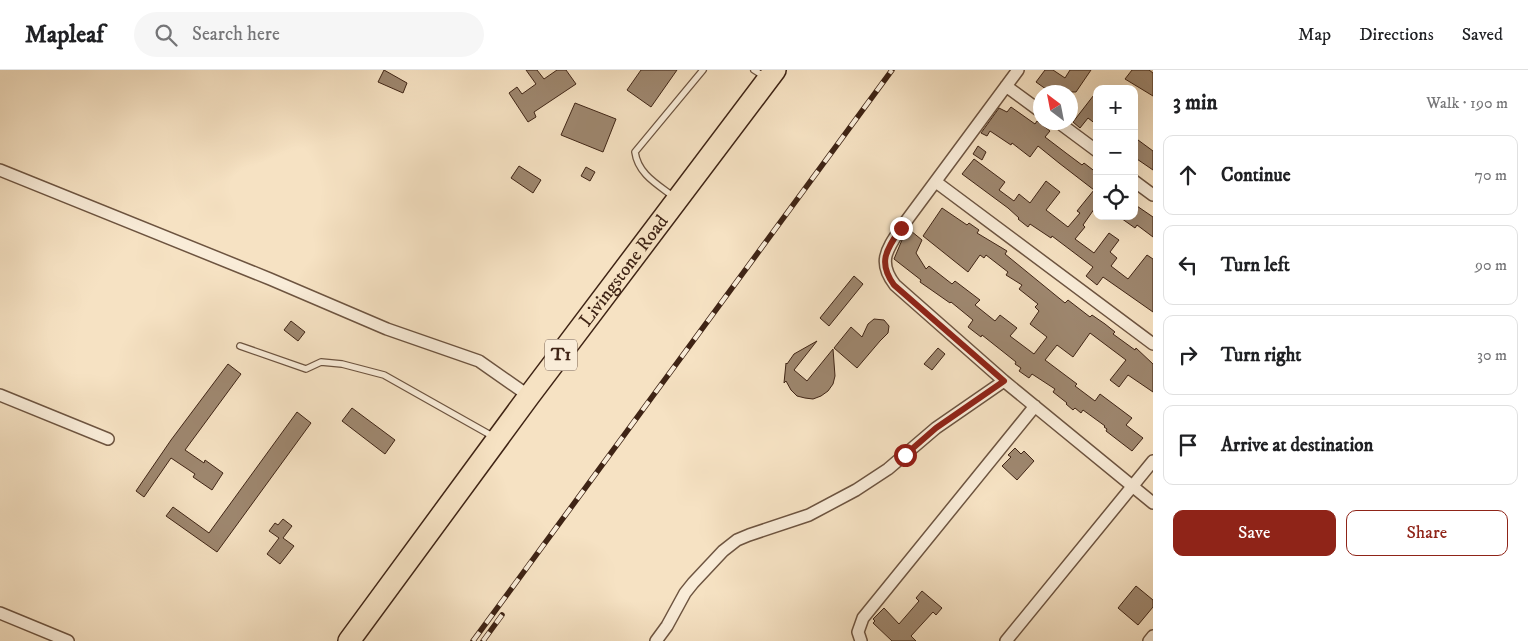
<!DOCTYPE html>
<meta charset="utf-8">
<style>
body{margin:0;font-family:"IM FELL DW Pica",serif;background:#f6f6f6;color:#202124}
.controls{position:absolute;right:15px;top:15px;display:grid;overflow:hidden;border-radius:10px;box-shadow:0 5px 20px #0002}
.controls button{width:45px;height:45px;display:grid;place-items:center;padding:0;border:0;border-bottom:1px solid #e0e0e0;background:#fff;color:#202124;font:25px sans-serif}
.compass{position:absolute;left:1033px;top:15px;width:45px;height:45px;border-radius:50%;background:#fff;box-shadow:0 5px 20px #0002;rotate:328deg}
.stop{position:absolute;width:15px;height:15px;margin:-11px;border:4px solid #8f2418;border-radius:50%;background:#fff}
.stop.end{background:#8f2418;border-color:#fff;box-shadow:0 1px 5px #0008}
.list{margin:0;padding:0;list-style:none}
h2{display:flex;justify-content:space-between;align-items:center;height:65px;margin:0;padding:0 20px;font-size:21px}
h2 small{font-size:16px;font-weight:400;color:#757577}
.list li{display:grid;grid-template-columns:32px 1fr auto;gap:15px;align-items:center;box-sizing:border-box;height:80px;margin:0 10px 10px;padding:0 10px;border:1px solid #e0e0e0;border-radius:10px}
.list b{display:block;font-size:19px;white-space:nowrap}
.list em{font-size:16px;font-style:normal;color:#757577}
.actions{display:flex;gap:10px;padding:15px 20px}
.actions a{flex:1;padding:11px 0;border:1px solid #8f2418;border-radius:10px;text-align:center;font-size:18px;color:#8f2418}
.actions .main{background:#8f2418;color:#fff}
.icon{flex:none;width:28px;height:28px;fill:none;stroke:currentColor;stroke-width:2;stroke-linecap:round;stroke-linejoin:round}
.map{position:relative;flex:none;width:1153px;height:571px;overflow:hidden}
header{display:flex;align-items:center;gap:30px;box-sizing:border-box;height:70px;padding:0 25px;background:#fff;border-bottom:1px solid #e0e0e0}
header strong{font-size:24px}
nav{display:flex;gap:28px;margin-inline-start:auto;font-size:18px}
.search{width:350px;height:45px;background:#f6f6f6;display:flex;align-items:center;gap:12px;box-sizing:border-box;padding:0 18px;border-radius:28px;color:#757577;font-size:19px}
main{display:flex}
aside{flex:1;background:#fff}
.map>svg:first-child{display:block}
.building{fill:#9e876f;stroke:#3f2415}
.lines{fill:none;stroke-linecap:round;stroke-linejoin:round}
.lane-casing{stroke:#6d5440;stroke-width:8}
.street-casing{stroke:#6d5440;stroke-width:14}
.highway-casing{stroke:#3f2415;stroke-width:24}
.lane{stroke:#f9ecd8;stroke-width:5.5}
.street{stroke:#f9ecd8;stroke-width:11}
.highway{stroke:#f6e2c3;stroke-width:21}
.rail-casing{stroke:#3f2415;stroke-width:5.5}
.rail{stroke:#f9ecd8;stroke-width:4;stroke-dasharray:11;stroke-linecap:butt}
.route{stroke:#8f2418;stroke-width:6}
.labels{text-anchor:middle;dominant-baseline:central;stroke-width:4.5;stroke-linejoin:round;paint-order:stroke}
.shield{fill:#f9ecd8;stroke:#776050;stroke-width:1}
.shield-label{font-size:18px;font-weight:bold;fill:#3f2415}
.street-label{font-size:19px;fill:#3f2415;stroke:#f9ecd8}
</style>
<header>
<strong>Mapleaf</strong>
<div class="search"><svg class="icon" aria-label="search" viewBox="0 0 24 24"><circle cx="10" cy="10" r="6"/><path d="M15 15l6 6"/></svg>Search here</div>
<nav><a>Map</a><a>Directions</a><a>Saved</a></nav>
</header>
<main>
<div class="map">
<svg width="1153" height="571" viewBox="0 0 1153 571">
<rect width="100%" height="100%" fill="#f6e2c3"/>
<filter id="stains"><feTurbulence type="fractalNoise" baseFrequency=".004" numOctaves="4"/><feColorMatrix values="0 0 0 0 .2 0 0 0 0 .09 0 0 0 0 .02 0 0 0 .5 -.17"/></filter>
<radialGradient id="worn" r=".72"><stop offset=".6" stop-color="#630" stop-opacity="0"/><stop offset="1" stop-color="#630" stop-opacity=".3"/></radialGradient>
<!-- building -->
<path class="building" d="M384,0L407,13L403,23L378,12Z
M526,0H537L544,9L557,0H566L576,14L534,42L536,47L528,52L509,23L517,17L522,24L536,14Z
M641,0H677L651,37L627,20Z
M1045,0H1053L1065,8L1070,0H1091L1076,22H1050L1036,12Z
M1132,0H1149L1153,3V26L1125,9Z
M1097,21V55L1088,48L1080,58L1073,52Z
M575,33L616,49L603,82L561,65Z
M1011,37L1035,54L1037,51L1050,61L1045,67L1066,83L1082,95L1084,93L1097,103V135L1083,155L1085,157L1075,169L1094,183L1109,163L1119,170L1110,182L1117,188L1111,196L1128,209L1147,185L1153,189V242L1103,207L1097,215L1086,206L1093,197L1052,166L1051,168L1030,154L1028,157L1018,149L1019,148L1008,138L962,104L974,89L1005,112L999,120L1014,131L1019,124L1030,133L1046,111L1060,122L1046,140L1068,157L1080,143L1077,141L1094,120L1059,93L1038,76L1030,87L1012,73L1011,75L990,61L987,66L981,63L999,38L1007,42Z
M1134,67L1153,81V100L1134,87Z
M978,76L986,82L982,90L973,84Z
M519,96L541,110L533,123L511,108Z
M586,97L595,102L590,111L581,106Z
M1134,134L1153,147V167L1137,155L1135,158L1118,146H1134Z
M942,138L967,155L969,153L979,160L977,163L1007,181L1005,184L1065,233L1068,230L1090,247L1092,245L1105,254L1115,262L1113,264L1135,280L1136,278L1153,294V322L1128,305L1119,317L1110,310L1126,290L1090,263L1073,287L1057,275L1045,290L1077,314L1075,316L1095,331L1100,324L1132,348L1126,355L1143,368L1132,381L1106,361L1107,359L1104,357L1105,356L1083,340L1081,343L1075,338L1073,340L1066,334L1067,333L1053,322L1055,319L1032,304L1029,308L1019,301L1021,298L1015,294L1016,292L982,265L981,267L968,257L973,250L951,232L950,233L920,212L921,210L894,189L902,170L911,161L922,170L916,183L926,199L929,196L952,214L955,211L980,230L975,235L995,251L1000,245L1017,258L1010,266L1034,284L1047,267L1030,254L1039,241L1035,237L1038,234L1019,219L1022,215L1006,205L1008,202L986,185L984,188L980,185L968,202L923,166Z
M854,206L863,214L829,256L820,248Z
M874,249L884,250L889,256L888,263L880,271L857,298L834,278L851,257L862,267L868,254Z
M291,251L305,262L298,271L284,260Z
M817,271L794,300L807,311L833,279L835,306L833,314L828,321L821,326L813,329L805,328L797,326L791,320L786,311L784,313L786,293L787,294L794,284Z
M938,278L945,284L932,300L924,294Z
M228,294L241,304L185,380L204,393L205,390L223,403L212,420L193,407L195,404L171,388L144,427L136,421L171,370Z
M352,338L395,370L385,384L342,351Z
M297,342L311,353L217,482L166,446L173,437L209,463Z
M1015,378L1021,384L1024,381L1034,391L1017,410L1002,396L1011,387L1008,385Z
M283,449L292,456L283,468L294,476L280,494L267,484L279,468L269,461L275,453L278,455Z
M1136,516L1153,530V537L1138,555L1118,538Z
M922,521L942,538L936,545L933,542L911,566L916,571H892L873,553L875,551L873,549L884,538L899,554L919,531L916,528Z"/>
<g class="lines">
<defs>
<path id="lane" d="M754,0L765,7
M674,127C657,114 638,104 635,82L703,0
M240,276L306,299L321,292L342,294L384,305L494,367"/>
<path id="street" d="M1018,0L901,158C887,179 877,192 895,215L1004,311L1153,433
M1006,16L1040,41
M1058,52L1097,81
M0,100L270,209L387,259L479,291L529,326
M1134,111L1153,125
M936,112L1153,274
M0,325L108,369
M0,543L68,571
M656,571L667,556L685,523L693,513L723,481L737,470L749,465L809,445L856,420L888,399L936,358L1004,311
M861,571L858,562L863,548L1035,336
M1006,571L1153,391
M1149,571L1153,566"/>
<g id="highway">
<path id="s1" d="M349,571L529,326L775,0"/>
</g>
</defs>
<!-- lane casing -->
<use href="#lane" class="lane-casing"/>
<!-- street casing -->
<use href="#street" class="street-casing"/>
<!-- highway casing -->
<use href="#highway" class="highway-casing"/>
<!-- lane -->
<use href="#lane" class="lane"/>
<!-- street -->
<use href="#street" class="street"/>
<!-- highway -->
<use href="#highway" class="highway"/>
<defs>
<path id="rail" d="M473,571L892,0
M483,571L502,545"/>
</defs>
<!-- rail casing -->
<use href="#rail" class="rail-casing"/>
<!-- rail -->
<use href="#rail" class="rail"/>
</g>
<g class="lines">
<!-- route -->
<path class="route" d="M901,158C887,179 877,192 894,215L1004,311L936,358L905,385"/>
</g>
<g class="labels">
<!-- shield labels -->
<rect class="shield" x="545" y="269.5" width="32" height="31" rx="4"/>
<g class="shield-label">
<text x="561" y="285">T1</text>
</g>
<!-- street labels -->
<g class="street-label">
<text stroke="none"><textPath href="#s1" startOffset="461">Livingstone Road</textPath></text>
</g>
</g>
<rect width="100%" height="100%" filter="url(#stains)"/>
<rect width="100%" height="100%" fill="url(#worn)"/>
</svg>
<div class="controls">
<button>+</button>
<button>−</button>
<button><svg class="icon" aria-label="locate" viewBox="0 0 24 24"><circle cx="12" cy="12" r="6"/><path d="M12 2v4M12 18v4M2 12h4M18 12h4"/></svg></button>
</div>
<svg class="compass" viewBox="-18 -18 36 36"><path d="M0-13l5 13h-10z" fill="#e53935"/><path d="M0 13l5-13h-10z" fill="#757577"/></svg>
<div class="stop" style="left:905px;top:385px"></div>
<div class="stop end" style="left:901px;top:158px"></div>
</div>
<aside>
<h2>3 min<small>Walk · 190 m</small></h2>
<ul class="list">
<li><svg class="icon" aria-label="ahead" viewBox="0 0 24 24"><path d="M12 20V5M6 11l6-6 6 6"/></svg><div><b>Continue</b></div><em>70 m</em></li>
<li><svg class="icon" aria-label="left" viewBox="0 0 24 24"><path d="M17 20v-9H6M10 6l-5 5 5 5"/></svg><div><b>Turn left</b></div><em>90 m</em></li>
<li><svg class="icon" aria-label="right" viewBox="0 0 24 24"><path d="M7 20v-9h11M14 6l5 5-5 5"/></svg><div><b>Turn right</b></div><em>30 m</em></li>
<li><svg class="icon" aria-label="arrive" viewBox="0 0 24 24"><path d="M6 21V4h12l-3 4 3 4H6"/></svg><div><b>Arrive at destination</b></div></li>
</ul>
<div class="actions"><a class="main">Save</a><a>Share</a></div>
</aside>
</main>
